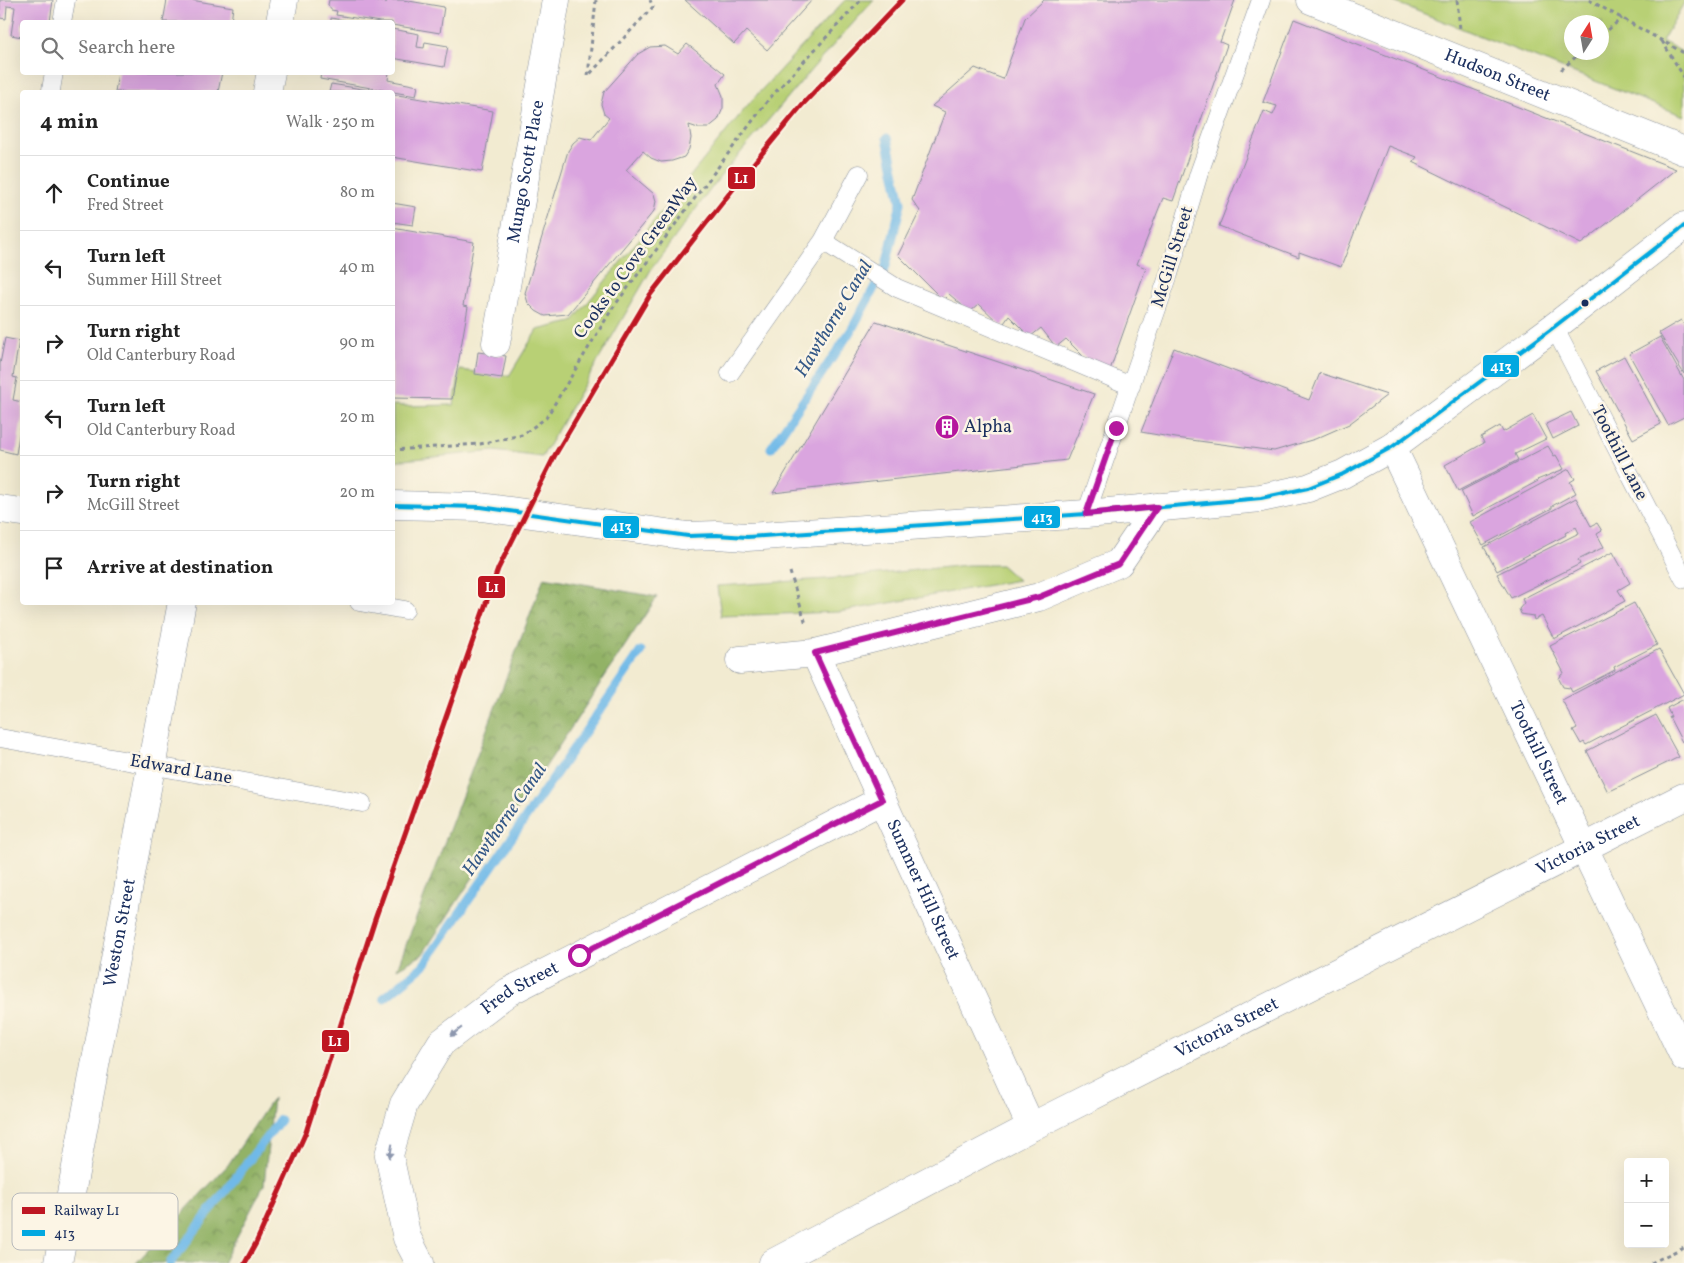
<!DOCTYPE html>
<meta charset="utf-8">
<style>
body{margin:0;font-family:Vollkorn,serif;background:#f2f2f2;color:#222}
.controls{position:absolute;right:15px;bottom:15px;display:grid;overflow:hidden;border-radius:5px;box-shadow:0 5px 20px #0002}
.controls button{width:45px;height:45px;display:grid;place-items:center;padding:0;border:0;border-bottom:1px solid #e0e0e0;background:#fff;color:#222;font:25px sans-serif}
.compass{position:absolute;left:1564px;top:15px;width:45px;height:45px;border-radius:50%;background:#fff;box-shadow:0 5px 20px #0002;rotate:11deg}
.stop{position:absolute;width:15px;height:15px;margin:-11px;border:4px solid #b5179e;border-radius:50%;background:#fff}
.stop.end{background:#b5179e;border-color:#fff;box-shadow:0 1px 5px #0008}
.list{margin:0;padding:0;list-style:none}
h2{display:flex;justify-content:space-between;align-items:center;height:65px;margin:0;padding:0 20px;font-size:21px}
h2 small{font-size:16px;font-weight:400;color:#767676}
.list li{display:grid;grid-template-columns:32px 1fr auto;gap:15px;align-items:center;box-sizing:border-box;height:75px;padding:0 20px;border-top:1px solid #e0e0e0}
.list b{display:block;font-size:19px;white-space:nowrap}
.list p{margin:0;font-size:16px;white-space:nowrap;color:#767676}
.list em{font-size:16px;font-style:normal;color:#767676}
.icon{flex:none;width:28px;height:28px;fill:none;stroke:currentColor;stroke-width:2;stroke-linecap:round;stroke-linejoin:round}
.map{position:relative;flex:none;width:1684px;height:1263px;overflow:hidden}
.search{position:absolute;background:#fff;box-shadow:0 5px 20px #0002;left:20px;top:20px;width:375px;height:55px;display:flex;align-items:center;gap:12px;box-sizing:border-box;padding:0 18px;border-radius:5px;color:#767676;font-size:19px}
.panel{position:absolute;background:#fff;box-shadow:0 5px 20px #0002;left:20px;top:90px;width:375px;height:515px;border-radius:5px}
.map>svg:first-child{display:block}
.green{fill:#b8d075;stroke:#6a806a;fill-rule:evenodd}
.forest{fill:url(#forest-crowns);stroke:#567062}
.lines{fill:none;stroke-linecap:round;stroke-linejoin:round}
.stream{stroke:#6fb9e8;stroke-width:9}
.building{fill:#daa5df}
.lane-casing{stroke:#868d98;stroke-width:19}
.street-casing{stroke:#868d98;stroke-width:29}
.secondary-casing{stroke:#868d98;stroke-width:29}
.primary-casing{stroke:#868d98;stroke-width:29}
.path{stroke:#868d98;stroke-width:3;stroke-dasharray:4 4;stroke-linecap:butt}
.lane{stroke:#fff;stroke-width:18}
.street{stroke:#fff;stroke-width:28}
.secondary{stroke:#fff;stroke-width:28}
.primary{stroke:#fff;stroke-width:28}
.bus-1-casing{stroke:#fcf5e5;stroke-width:8}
.bus-1{stroke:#03a8e0;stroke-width:4}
.rail-1-casing{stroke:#fcf5e5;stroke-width:9}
.rail-1{stroke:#be1622;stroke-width:5}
.oneway{fill:#8d97ae}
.route{stroke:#b5179e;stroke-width:6}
.bus-dot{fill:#1b2f5e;stroke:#fcf5e5;stroke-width:2}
.labels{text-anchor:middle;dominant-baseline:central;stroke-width:5;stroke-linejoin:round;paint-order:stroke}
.street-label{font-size:18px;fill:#1b2f5e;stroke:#fcf5e5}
.poi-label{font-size:18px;fill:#1b2f5e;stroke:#fcf5e5;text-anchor:start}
.water-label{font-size:19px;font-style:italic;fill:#345887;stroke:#fcf5e5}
.key{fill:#fcf5e5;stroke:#b8babc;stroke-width:1}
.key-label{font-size:14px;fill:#1b2f5e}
.line-badge{stroke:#fcf5e5;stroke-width:2}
.badge-label{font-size:14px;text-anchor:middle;font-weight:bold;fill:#fff}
</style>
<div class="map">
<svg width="1684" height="1263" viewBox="0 0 1684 1263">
<defs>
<pattern id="forest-crowns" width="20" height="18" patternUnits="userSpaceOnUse" patternTransform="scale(1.25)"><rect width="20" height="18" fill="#92b266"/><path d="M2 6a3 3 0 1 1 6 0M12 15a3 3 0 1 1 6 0" fill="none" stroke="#769157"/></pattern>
</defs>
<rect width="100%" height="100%" fill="#fcf5e5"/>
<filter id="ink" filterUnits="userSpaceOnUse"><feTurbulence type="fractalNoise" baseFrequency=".02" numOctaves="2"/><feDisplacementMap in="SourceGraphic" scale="10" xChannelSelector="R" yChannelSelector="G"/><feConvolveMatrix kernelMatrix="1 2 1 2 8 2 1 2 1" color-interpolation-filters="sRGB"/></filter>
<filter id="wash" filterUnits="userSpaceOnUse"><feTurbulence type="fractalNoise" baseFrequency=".0096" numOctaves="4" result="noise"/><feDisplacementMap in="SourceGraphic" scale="20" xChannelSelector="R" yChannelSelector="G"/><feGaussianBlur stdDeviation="1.12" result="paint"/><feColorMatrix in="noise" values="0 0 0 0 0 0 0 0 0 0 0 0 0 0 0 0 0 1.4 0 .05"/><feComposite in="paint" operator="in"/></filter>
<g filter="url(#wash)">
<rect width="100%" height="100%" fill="#f2ebd1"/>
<!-- green -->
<path class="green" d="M845,0H874L818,62L719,178L652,268L542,457L494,451L393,461V405L403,406L454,405L460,370L509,376L537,330L572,322L752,100Z
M1389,0H1684V3L1662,41L1684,53V116ZM1572,22H1602V52H1572Z
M967,565H1001L1018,580L839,612L721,616L717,586L827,579Z"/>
<!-- forest -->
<path class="forest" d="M544,577L657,597L422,955L397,969Z
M273,1098L264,1185L223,1263H136L228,1165Z"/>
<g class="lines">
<!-- stream -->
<path class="stream" d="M771,448L852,329L886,266L901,203L887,138
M384,998L423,966L641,651
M170,1263L280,1120"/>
</g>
<g id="blocks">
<!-- building -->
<path class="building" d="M0,0H53L50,22H22V37L11,35L15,7L7,6L6,19L0,18Z
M167,0H191L233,7L231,22H163Z
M329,0H373L386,3L387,0H403L444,7L440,33L392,25V22H380L336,15L337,11L331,10L328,5Z
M685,0H812L767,50L746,31L734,44Z
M1044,0H1235L1220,42L1227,45L1173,201L1163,198L1137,264L1146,268L1110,370L1086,359L1066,339L1056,347L1041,328L1030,337L1009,316L1002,326L979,304L970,312L949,294L943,300L898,255L920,211L912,200L945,112L932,106L975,68L1003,79L1025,18Z
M331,18L349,21V22H331Z
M1294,19L1676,169L1581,244L1413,162L1417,157L1388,146L1341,267L1299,252V257L1219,226L1264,111L1273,115L1277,106L1263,102Z
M392,29L419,34L417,47L424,48L425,42L448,46L444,67L392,58Z
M687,44L725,74L718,84L723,96V108L718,120L708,128H698L689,125L691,138L689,149L684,157L672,161L661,162L651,158L643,151L626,170L654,194L656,201L654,211L568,314L545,316L536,311L528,303L525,293L568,151L573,143L580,137L591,140L609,118L604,114L601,104L604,92L638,54L650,47L665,46L678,54Z
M118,72H222L218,92H115Z
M321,72H389L388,80L418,86L416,96L320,79Z
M331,84L375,91V92H329Z
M392,94L493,111L482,172L392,157Z
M392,203L416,207L413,225L392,222Z
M392,228L474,242L463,306L468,307L452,399L392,398Z
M1681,320L1684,325V374L1659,333Z
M876,321L1094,394L1067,460L773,493Z
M1660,337L1684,380V417L1668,425L1629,354Z
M5,338L19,341L13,377L17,378L13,400L22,402V418L16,454L0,450V364Z
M1174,348L1309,400L1320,373L1387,395L1349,424L1315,439L1274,451L1176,438L1141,432Z
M478,352L506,356L502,378L475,374Z
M1624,356L1661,424L1633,439L1596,371Z
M1571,412L1578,426L1553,439L1546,424Z
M1533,415L1546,439L1515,454L1518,460L1458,491L1445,465L1484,443L1481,437L1500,426L1503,432Z
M1548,446L1554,456L1556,455L1564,469L1537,480L1538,481L1473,516L1461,491Z
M1569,469L1575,479L1570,482L1576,493L1552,506V508L1483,545L1470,522Z
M1576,498L1591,526L1597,523L1602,531L1597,534L1604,547L1578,560L1580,564L1511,598L1497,574L1579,533L1576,527L1565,533L1566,535L1497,571L1484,547Z
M1613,552L1630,583L1618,590L1625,601L1554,639L1542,616L1534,620L1533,616L1521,614L1519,609L1524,603L1522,599Z
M1634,603L1657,645L1614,667L1615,670L1572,692L1570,688L1563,687L1559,679L1561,675L1564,673L1550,646Z
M1659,649L1684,694L1586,745L1584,742L1581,744L1573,730L1577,728L1562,700Z
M1684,699V741L1682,742L1669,717H1671L1667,708Z
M1656,715L1679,757L1608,792L1587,751Z"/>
</g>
</g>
<g filter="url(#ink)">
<use href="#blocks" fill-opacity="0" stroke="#868d98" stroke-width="1"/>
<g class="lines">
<defs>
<path id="lane" d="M62,22L66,0
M51,90L54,72
M823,241L897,288L1131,386
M1554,327L1684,579
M730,373L823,241L859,174
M1086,514L1169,274L1199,173L1261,0
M359,602L405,610
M0,738L362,803"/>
<g id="street">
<path id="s1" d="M1311,0L1684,151"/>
<path d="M280,22L284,0"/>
<path d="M267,92L271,72"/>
<path id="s2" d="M496,343L556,0"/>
<path id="s3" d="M815,653L1031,1127"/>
<path d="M740,660L815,653L1039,597L1119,563L1157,507"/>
<path id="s4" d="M58,1263L182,602"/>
<path id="s5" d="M420,1263L407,1238L389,1155L404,1104L441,1043L508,992L882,800"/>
<path id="s6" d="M773,1263L1031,1127L1684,797"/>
</g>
<g id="secondary">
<path id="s7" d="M1392,447L1684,1057"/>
</g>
<path id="primary" d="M392,505L481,507L688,536L717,535L747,537L1086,514L1261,498L1308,488L1343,474L1392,447L1554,327L1684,226
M0,509L22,512"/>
</defs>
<!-- lane casing -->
<use href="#lane" class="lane-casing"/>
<!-- street casing -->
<use href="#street" class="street-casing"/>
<!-- secondary casing -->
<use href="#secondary" class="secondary-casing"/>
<!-- primary casing -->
<use href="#primary" class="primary-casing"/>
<!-- path -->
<path class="path" d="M596,0L588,76L653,7L650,0
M1457,0L1460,29
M1589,0L1684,53
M1602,35L1622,18
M1662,41L1684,77
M1561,70L1581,52
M392,450L480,444L522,435L546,418L612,309L769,99L861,0
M790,572L806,624
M1651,1263L1684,1247"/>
<!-- lane -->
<use href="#lane" class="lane"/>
<!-- street -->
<use href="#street" class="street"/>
<!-- secondary -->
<use href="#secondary" class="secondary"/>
<!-- primary -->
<use href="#primary" class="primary"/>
<defs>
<path id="bus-1" d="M392,505L481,507L688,536L717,535L747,537L1086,514L1261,498L1308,488L1343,474L1392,447L1554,327L1684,226"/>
</defs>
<!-- bus-1 casing -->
<use href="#bus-1" class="bus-1-casing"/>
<!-- bus-1 -->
<use href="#bus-1" class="bus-1"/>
<defs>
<path id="rail-1" d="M245,1263L256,1243L306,1132L374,922L498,569L555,455L650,295L740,180L802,105L902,0"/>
</defs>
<!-- rail-1 casing -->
<use href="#rail-1" class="rail-1-casing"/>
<!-- rail-1 -->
<use href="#rail-1" class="rail-1"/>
</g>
<!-- one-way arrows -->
<defs><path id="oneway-solid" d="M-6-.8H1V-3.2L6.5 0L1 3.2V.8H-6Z" transform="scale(1.25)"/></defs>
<g class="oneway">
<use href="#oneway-solid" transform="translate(456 1032) rotate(142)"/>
<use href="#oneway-solid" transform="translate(391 1151) rotate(100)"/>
</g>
</g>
<g class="lines" filter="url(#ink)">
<!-- route -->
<path class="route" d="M579,955L882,800L815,653L1039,597L1119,564L1157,507L1086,514L1116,428"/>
</g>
<!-- icons -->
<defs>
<symbol id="building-disc" viewBox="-11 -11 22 22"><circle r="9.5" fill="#b5179e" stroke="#fcf5e5"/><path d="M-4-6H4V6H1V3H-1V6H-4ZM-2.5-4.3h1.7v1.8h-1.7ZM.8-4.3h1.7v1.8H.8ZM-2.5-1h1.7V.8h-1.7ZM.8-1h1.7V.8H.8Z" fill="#fff"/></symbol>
</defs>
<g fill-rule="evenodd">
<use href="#building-disc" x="933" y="413" width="28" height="28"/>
</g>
<!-- markers -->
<circle class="bus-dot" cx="1585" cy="303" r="4.5"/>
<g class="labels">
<!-- street labels -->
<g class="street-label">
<text stroke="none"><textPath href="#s1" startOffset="201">Hudson Street</textPath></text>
<text stroke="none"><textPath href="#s2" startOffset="174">Mungo Scott Place</textPath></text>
<text transform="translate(1173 257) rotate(-73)">McGill Street</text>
<text transform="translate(636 258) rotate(-54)">Cooks to Cove GreenWay</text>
<text transform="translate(1619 453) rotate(63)">Toothill Lane</text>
<text stroke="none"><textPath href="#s7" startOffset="339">Toothill Street</textPath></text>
<text transform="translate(181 770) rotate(10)">Edward Lane</text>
<text stroke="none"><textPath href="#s6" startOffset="916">Victoria Street</textPath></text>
<text stroke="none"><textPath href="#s3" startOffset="260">Summer Hill Street</textPath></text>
<text stroke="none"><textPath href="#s4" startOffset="336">Weston Street</textPath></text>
<text stroke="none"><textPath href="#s5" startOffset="334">Fred Street</textPath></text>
<text stroke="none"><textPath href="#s6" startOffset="511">Victoria Street</textPath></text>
</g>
<!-- poi labels -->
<g class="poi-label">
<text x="964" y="427">Alpha</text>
</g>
<!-- water labels -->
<g class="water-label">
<text transform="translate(834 319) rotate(-59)">Hawthorne Canal</text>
<text transform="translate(505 820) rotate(-55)">Hawthorne Canal</text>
</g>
</g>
<!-- legend -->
<rect x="12" y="1193" width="166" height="57" rx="8" class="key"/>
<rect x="22" y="1207" width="23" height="7" fill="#be1622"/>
<rect x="22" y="1230" width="23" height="6" fill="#03a8e0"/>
<g class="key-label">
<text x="54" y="1215">Railway L1</text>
<text x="54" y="1238">413</text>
</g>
<g class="line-badge">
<rect x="727" y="166" width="29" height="24" rx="5" fill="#be1622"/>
<rect x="1482" y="354" width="38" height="24" rx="5" fill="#03a8e0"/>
<rect x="1023" y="505" width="38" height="24" rx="5" fill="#03a8e0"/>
<rect x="602" y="515" width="38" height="24" rx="5" fill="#03a8e0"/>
<rect x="477" y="575" width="29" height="24" rx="5" fill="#be1622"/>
<rect x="321" y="1029" width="29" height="24" rx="5" fill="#be1622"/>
</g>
<g class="badge-label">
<text x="741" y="183">L1</text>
<text x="1501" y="371">413</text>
<text x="1042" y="522">413</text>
<text x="621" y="531">413</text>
<text x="492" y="592">L1</text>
<text x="335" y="1046">L1</text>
</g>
</svg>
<div class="controls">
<button>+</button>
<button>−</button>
</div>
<svg class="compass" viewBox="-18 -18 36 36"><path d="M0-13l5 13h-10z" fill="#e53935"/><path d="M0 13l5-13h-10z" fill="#767676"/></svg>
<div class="stop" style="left:579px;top:955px"></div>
<div class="stop end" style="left:1116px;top:428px"></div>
<div class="search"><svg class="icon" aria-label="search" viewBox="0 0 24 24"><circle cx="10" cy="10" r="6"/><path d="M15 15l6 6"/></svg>Search here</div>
<section class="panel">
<h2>4 min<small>Walk · 250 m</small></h2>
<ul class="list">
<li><svg class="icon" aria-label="ahead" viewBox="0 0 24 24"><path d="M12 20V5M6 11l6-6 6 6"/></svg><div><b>Continue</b><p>Fred Street</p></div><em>80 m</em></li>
<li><svg class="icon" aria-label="left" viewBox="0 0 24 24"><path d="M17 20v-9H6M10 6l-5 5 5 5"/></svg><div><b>Turn left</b><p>Summer Hill Street</p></div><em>40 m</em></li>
<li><svg class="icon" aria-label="right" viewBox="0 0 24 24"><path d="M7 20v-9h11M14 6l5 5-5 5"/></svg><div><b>Turn right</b><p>Old Canterbury Road</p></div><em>90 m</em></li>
<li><svg class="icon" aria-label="left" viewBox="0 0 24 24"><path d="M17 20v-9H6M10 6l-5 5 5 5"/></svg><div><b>Turn left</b><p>Old Canterbury Road</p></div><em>20 m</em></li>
<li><svg class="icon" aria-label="right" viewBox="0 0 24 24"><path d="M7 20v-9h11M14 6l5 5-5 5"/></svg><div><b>Turn right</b><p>McGill Street</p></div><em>20 m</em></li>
<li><svg class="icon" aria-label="arrive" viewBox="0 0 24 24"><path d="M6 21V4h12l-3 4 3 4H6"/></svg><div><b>Arrive at destination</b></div></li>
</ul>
</section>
</div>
